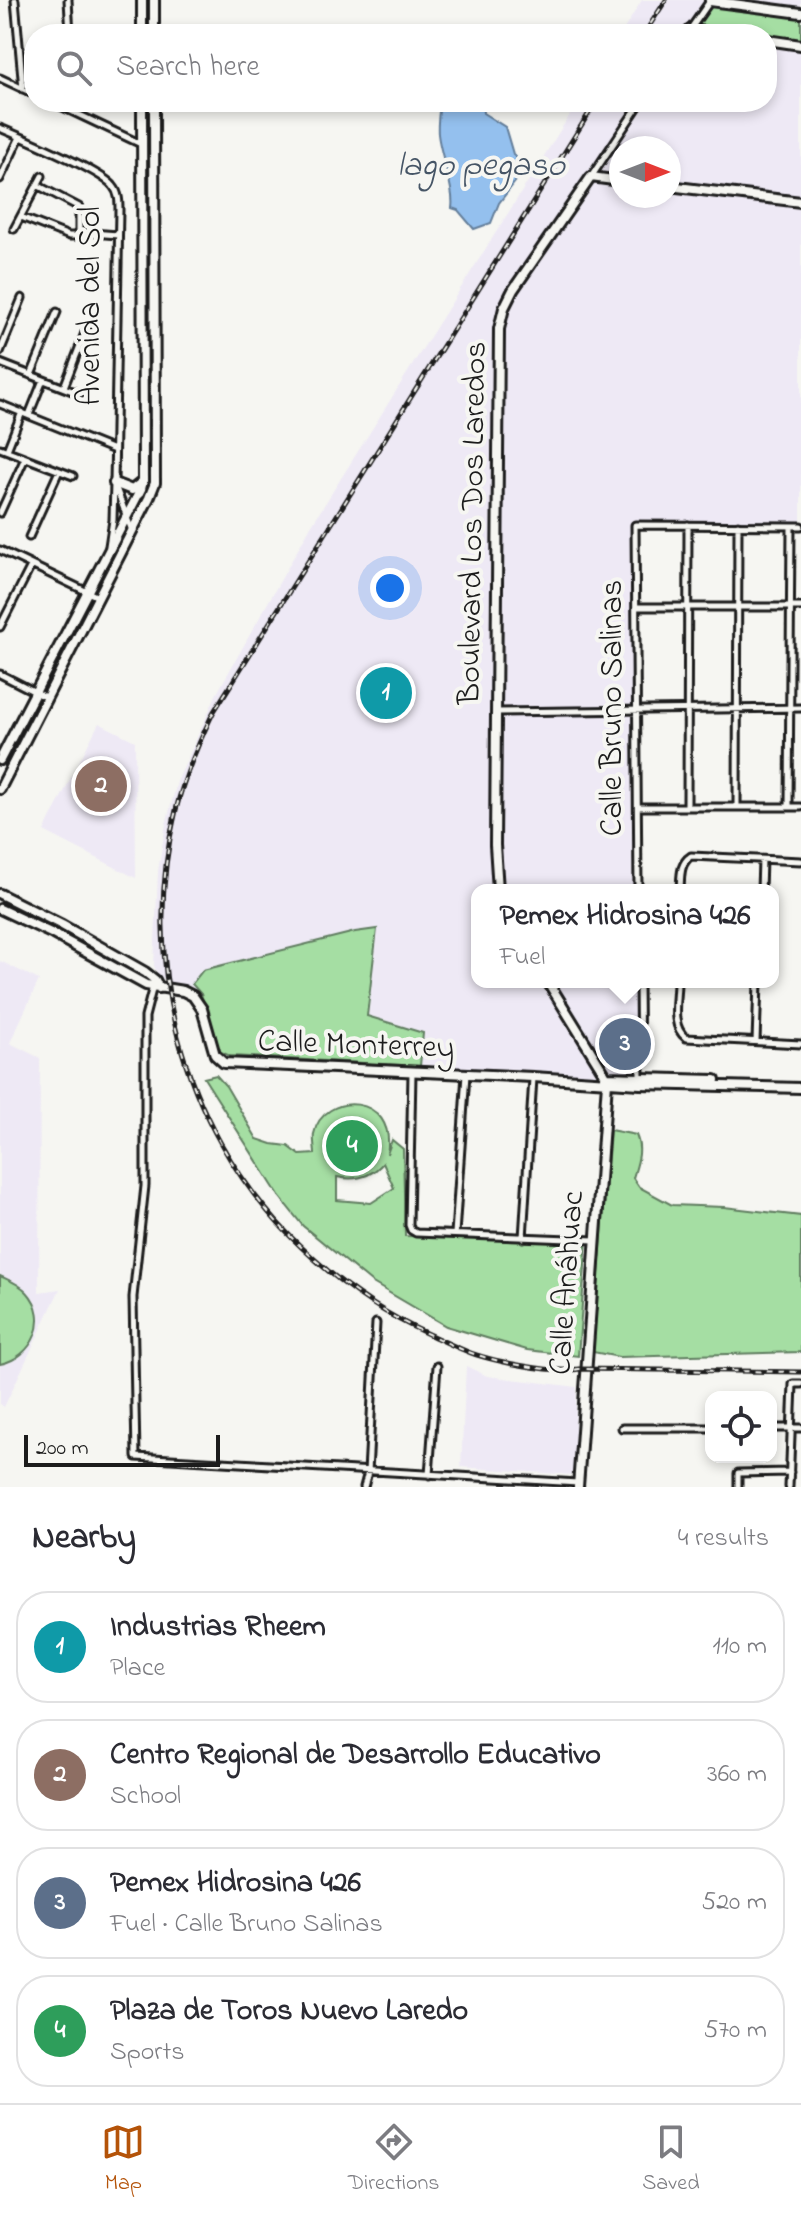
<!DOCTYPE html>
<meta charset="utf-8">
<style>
body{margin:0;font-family:"Indie Flower",sans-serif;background:#f2f2f3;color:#2b2b33}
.controls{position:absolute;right:24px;bottom:24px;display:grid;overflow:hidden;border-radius:16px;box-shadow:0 4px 12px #0003}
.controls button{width:72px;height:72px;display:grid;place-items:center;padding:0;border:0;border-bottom:2px solid #e1e1e2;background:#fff;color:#2b2b33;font:40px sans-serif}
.compass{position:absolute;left:609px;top:136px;width:72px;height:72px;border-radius:50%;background:#fff;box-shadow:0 4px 12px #0003;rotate:90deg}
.scale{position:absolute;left:24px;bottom:20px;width:196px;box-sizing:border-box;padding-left:8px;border:4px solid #1c1c1c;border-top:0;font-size:22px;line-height:28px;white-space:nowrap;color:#1c1c1c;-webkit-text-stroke:6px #f6f6f2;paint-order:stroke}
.you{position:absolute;left:390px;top:588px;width:28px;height:28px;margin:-20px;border:6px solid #fff;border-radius:50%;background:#1a73e8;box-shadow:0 0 0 12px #1a73e833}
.badge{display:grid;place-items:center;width:52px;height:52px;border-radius:50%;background:#b45309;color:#fff;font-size:26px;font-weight:700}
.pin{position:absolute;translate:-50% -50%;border:4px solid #fff;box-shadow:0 2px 8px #0006}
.popup{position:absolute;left:471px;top:884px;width:308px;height:104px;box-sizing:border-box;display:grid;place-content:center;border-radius:16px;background:#fff;filter:drop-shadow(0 2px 6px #0005);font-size:26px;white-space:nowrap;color:#7c7c81}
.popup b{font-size:30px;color:#2b2b33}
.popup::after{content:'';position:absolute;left:50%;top:100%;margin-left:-16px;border:16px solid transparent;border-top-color:#fff}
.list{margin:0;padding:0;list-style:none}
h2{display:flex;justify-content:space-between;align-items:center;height:104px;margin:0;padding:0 32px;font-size:34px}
h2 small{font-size:26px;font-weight:400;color:#7c7c81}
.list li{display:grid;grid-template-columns:52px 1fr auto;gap:24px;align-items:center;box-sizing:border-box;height:112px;margin:0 16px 16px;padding:0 16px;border:2px solid #e1e1e2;border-radius:32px}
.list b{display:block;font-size:30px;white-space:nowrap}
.list p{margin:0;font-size:26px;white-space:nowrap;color:#7c7c81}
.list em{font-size:26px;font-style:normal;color:#7c7c81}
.icon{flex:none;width:44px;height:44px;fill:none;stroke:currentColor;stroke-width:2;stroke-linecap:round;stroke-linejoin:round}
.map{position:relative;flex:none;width:801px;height:1487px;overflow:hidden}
.search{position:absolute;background:#fff;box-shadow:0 4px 12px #0003;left:24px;right:24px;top:24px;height:88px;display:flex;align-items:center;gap:20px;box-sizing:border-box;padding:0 28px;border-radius:32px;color:#7c7c81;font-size:30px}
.sheet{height:616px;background:#fff}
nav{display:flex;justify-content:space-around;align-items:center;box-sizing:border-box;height:112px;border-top:2px solid #e1e1e2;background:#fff;font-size:22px;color:#7c7c81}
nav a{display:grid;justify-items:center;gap:4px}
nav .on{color:#b45309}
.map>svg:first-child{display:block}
.built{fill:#eee9f5;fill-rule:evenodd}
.green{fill:#a5dea3;stroke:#607d60;stroke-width:2;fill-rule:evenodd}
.water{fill:#94c0ee;stroke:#647e9a;stroke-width:2}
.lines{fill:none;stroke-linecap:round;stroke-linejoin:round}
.street-casing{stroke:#1c1c1c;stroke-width:11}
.secondary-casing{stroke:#1c1c1c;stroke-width:14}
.street{stroke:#f6f6f2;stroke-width:5}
.secondary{stroke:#f6f6f2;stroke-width:8}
.rail-casing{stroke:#1c1c1c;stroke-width:5}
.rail{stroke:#f6f6f2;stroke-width:2;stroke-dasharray:6;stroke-linecap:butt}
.labels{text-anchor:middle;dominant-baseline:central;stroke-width:8;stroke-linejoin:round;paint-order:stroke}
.street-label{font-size:32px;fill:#1c1c1c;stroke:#f6f6f2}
.water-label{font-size:34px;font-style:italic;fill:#465566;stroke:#f6f6f2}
</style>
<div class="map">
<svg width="801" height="1487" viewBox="0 0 801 1487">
<rect width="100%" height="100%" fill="#f6f6f2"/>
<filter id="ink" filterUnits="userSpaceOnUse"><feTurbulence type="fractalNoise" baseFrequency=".0125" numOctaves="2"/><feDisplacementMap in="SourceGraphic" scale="16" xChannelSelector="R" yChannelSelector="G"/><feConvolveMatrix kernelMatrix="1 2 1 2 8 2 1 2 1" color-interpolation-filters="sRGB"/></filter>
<g filter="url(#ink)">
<!-- built -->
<path class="built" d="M642,0H801V524L632,521L633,890H477V982H634V1077L218,1062L200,999L191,991L159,977L154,966L158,871L166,824L177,782L216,695L311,526L578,102H767V34H621ZM621,148H669V196H621Z
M99,723L135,741L136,878L44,831Z
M0,961L39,980L10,1043L40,1058L39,1292L60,1289L4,1407L0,1404Z
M466,1366L487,1376L577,1387L573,1475L461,1467Z"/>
<!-- green -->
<path class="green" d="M711,3L801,16V44L767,40V34H724L694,30Z
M377,929L367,1016L423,1033L420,1066L230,1056L219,1051L201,994L192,984L203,970L355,932Z
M216,1075L226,1086L257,1139L272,1144L288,1146L300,1155L315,1154C315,1148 313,1140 314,1134C322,1091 398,1092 387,1154L392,1140L403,1149L405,1236L587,1239L578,1356L527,1350L446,1326L371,1282L303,1226L279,1196L204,1078ZM383,1163L394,1188L371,1203L337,1200V1177C355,1181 370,1178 383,1163Z
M610,1130L636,1135C643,1150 637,1164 633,1178L639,1187L672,1205L724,1207L801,1216V1352L619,1357L593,1352Z
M0,1276C9,1280 20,1284 27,1292C51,1318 33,1358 0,1364Z"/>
<!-- water -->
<path class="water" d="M440,102H482L483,113L505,127L513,154L520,165L518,178L499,203L491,223L474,229L458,210L452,208C455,189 440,155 438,134C437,124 439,112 440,102Z"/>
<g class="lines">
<defs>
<path id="street" d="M15,0L23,89
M68,0L70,34
M687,34L710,1
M0,78L34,94
M52,102L141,144
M0,128C21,137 102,171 113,186C119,193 119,202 119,210L114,483L113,520L109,546
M591,177L641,102
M0,179L20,137
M37,185L79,207V232
M21,217L69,236H75L79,232L118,235
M14,229L42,176
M0,352L22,298
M0,363L80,394
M31,375L57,312
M64,387L88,325
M0,404L114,450
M29,415L43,380
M0,448L73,476
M7,450L22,412
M116,488L132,531
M0,513L25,458
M29,537L59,471
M0,550L98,597
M636,607H801
M0,627L31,566
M0,674L47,698
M497,712L801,708
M638,807H801
M687,807L688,525
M737,807L738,525
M789,807L791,526
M638,890L635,525L801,526
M680,890C681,877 679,864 691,856L801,861
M761,890L762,860
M639,982L640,1077
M677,982C677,1000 670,1026 686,1038L801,1044
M153,986L145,1017V1186L133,1297L136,1457L578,1483
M756,1042L758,982
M412,1072L409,1225L411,1230L416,1233L595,1240
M455,1234L466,1074
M523,1238L533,1078
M622,1428H711
M771,1428H801
M429,1475L437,1366
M364,1487L368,1472L376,1323
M738,1487V1473L790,1472
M789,1487L793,1384H801"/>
<path id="secondary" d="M142,0V34
M154,0V34
M710,1L801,13
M690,30L722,34
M767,40L801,45
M669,186L801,202
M114,483L132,490L142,482
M0,760L141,489L143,481L142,102
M0,789L149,498L155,483L154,102
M498,890L495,845L499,329L504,308L513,290L591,177L621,181
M0,894L62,925L145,972L155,980L159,988
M0,909L53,934L146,985L183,991L193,996L202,1009L215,1055L224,1063L533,1077L640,1084L801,1088
M548,982L606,1076L607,1082L578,1487
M605,1077L715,1080"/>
</defs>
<!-- street casing -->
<use href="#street" class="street-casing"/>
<!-- secondary casing -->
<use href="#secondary" class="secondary-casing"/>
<!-- street -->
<use href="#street" class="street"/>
<!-- secondary -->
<use href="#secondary" class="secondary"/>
<defs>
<path id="rail" d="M644,34L666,0
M596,102L213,713C198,744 184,776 176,810C139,961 181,1125 290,1236C330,1276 376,1311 428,1334C441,1340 453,1346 466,1351C490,1361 555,1374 579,1369L801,1372"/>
</defs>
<!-- rail casing -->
<use href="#rail" class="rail-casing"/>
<!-- rail -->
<use href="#rail" class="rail"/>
</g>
</g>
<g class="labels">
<!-- street labels -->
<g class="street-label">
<text transform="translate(91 306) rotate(-90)">Avenida del Sol</text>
<text transform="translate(474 523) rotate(-89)">Boulevard Los Dos Laredos</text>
<text transform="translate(613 708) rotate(-90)">Calle Bruno Salinas</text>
<text transform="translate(356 1046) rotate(2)">Calle Monterrey</text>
<text transform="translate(568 1283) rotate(-86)">Calle Anáhuac</text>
</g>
<!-- water labels -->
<g class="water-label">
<text x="481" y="167">lago pegaso</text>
</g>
</g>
</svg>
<div class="controls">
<button><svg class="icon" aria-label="locate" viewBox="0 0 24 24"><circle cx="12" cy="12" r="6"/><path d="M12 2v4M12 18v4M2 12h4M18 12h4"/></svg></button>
</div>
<svg class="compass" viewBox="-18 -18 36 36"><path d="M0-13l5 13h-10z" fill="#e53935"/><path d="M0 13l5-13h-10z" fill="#7c7c81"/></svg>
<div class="scale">200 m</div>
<div class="you"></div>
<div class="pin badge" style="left:386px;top:693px;background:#0f9aa8">1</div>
<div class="pin badge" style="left:101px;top:786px;background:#8d6e63">2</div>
<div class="pin badge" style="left:625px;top:1044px;background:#5c6f8a">3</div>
<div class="popup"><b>Pemex Hidrosina 426</b>Fuel</div>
<div class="pin badge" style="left:352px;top:1146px;background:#2e9e5b">4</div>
<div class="search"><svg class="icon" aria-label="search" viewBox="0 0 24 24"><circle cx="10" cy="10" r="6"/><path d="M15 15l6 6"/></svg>Search here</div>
</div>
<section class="sheet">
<h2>Nearby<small>4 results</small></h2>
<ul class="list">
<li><span class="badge" style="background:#0f9aa8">1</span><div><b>Industrias Rheem</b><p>Place</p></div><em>110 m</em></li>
<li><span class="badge" style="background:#8d6e63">2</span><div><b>Centro Regional de Desarrollo Educativo</b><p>School</p></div><em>360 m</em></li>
<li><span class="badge" style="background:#5c6f8a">3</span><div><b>Pemex Hidrosina 426</b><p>Fuel · Calle Bruno Salinas</p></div><em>520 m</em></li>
<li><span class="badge" style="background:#2e9e5b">4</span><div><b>Plaza de Toros Nuevo Laredo</b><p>Sports</p></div><em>570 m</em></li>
</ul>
</section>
<nav>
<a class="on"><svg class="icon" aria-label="map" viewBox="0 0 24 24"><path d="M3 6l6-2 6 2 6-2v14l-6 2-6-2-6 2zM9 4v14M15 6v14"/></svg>Map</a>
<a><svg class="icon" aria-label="directions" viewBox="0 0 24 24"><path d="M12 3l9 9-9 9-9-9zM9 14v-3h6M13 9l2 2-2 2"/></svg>Directions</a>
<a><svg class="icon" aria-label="saved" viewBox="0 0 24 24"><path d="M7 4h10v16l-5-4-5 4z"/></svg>Saved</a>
</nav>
